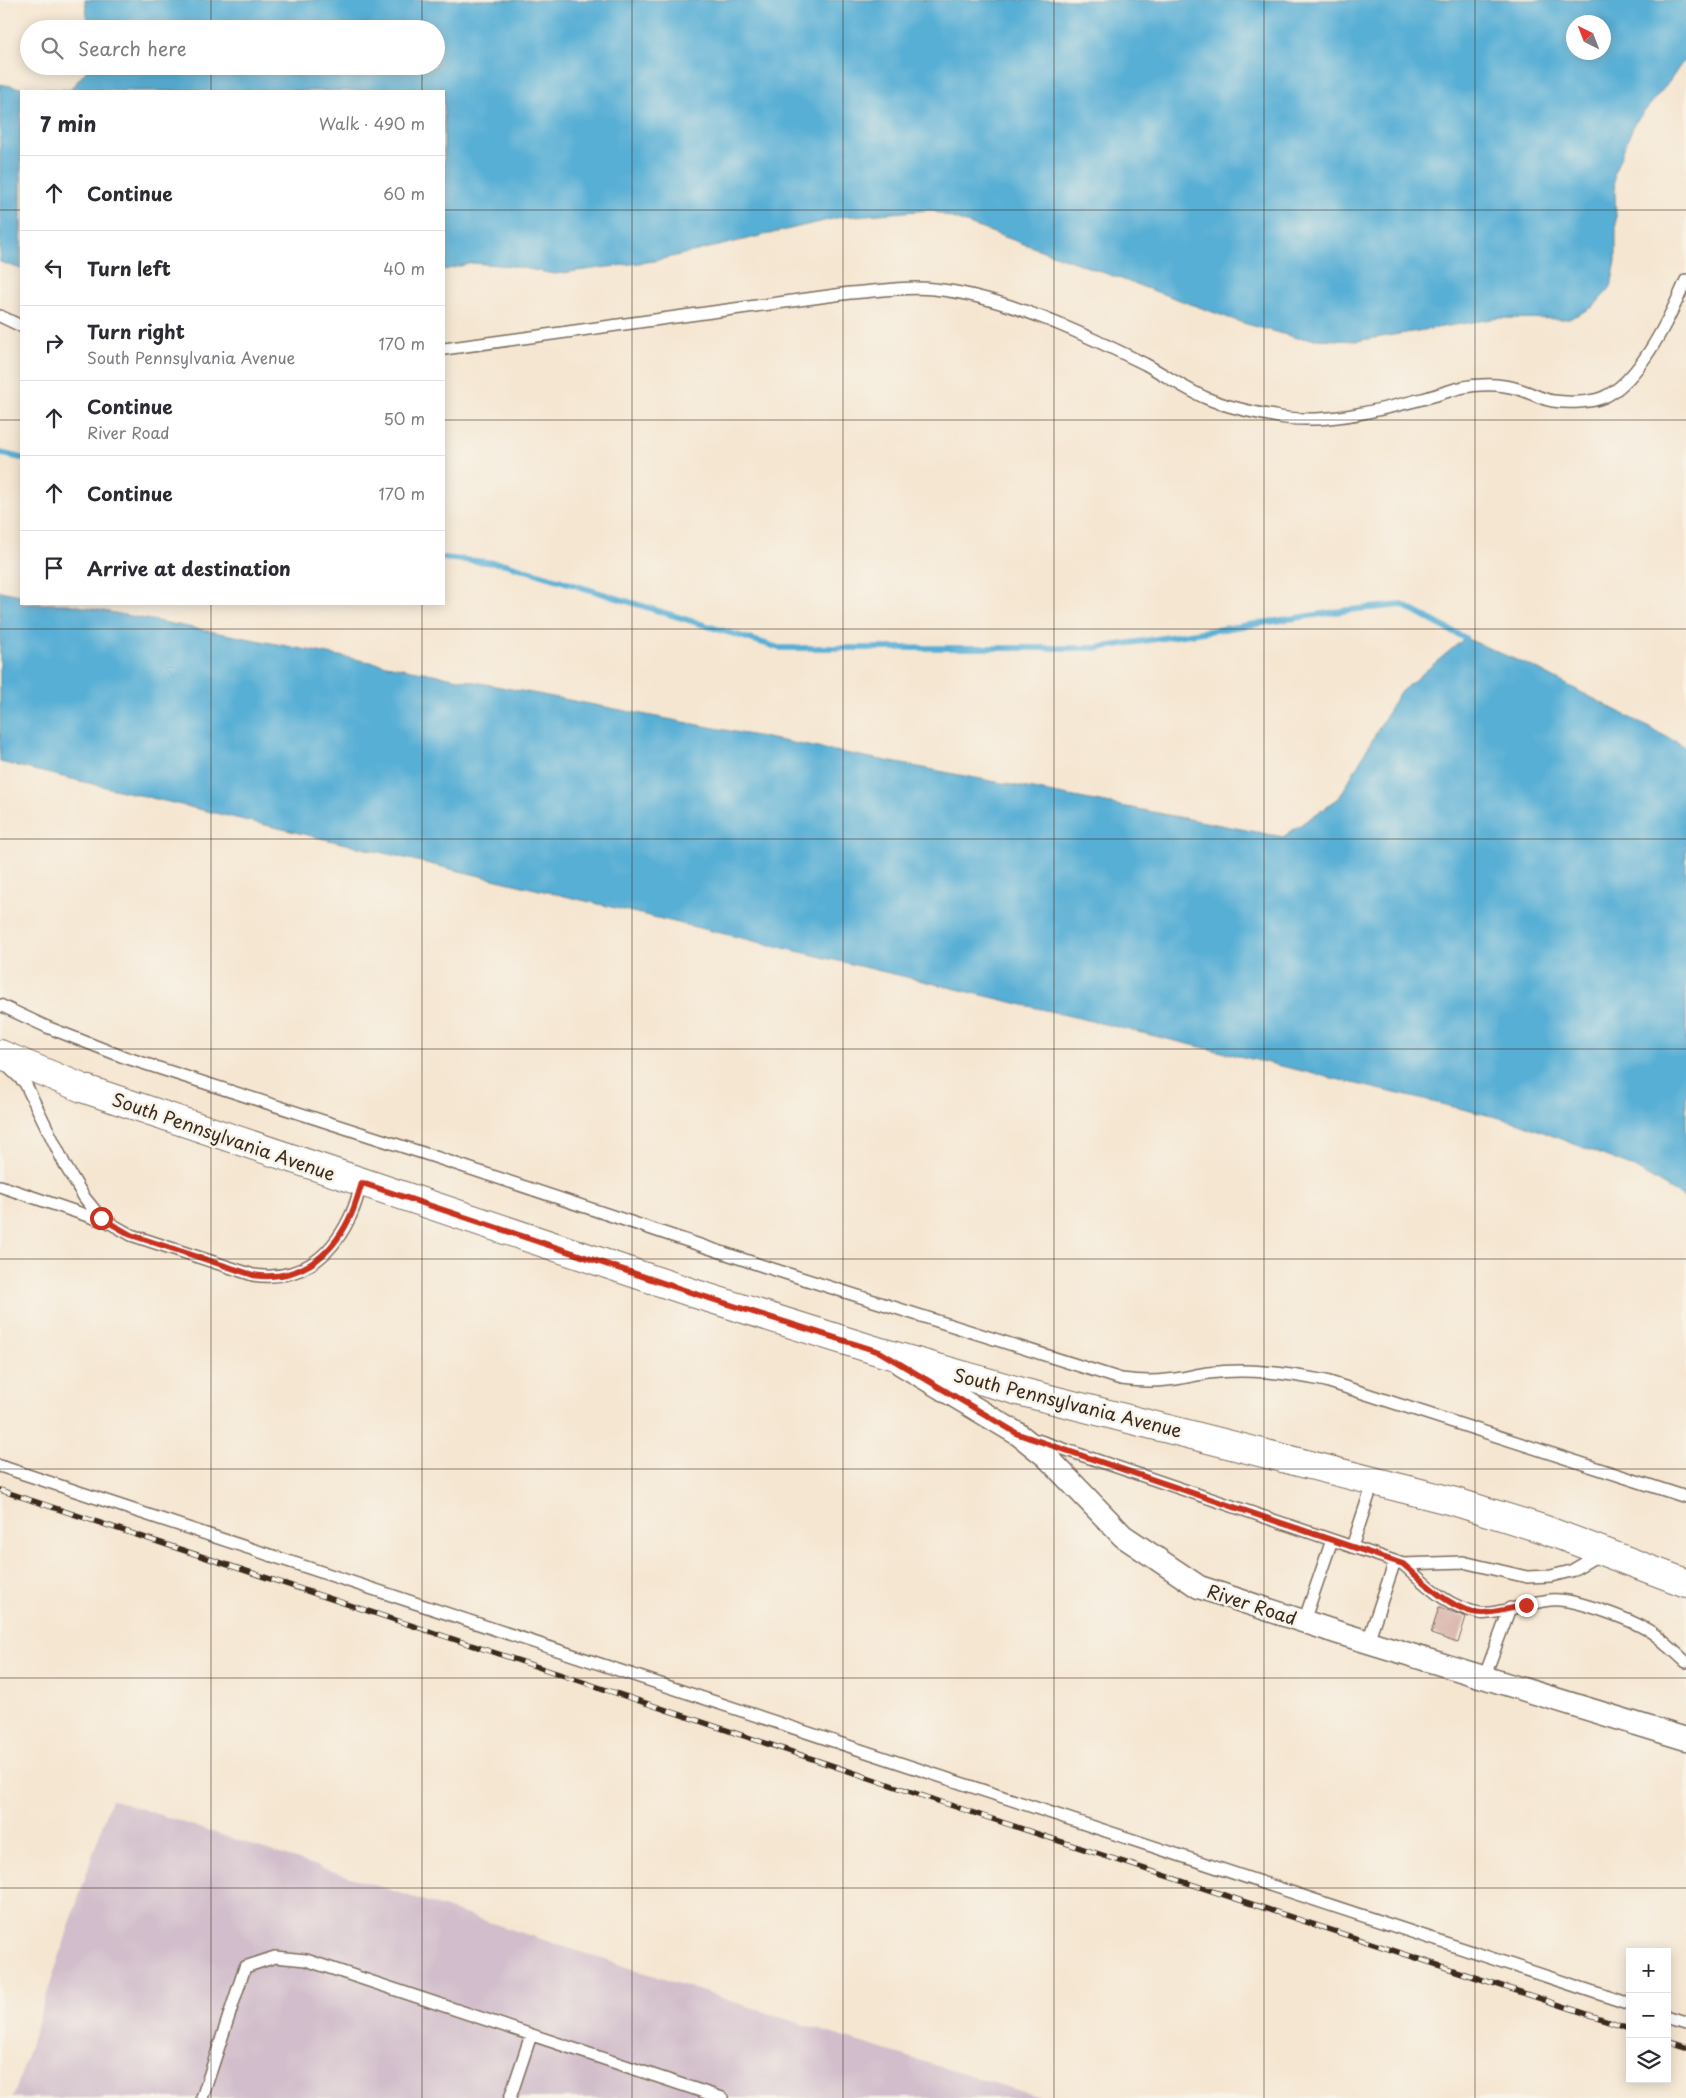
<!DOCTYPE html>
<meta charset="utf-8">
<style>
body{margin:0;font-family:"Playpen Sans",sans-serif;background:#f7f7f7;color:#2b2b33}
.controls{position:absolute;right:15px;bottom:15px;display:grid;overflow:hidden;border-radius:0px;box-shadow:0 2px 12px #0003}
.controls button{width:45px;height:45px;display:grid;place-items:center;padding:0;border:0;border-bottom:1px solid #e1e1e2;background:#fff;color:#2b2b33;font:25px sans-serif}
.compass{position:absolute;left:1566px;top:15px;width:45px;height:45px;border-radius:50%;background:#fff;box-shadow:0 2px 12px #0003;rotate:318deg}
.stop{position:absolute;width:15px;height:15px;margin:-11px;border:4px solid #c8321e;border-radius:50%;background:#fff}
.stop.end{background:#c8321e;border-color:#fff;box-shadow:0 1px 5px #0008}
.list{margin:0;padding:0;list-style:none}
h2{display:flex;justify-content:space-between;align-items:center;height:65px;margin:0;padding:0 20px;font-size:21px}
h2 small{font-size:16px;font-weight:400;color:#7c7c81}
.list li{display:grid;grid-template-columns:32px 1fr auto;gap:15px;align-items:center;box-sizing:border-box;height:75px;padding:0 20px;border-top:1px solid #e1e1e2}
.list b{display:block;font-size:19px;white-space:nowrap}
.list p{margin:0;font-size:16px;white-space:nowrap;color:#7c7c81}
.list em{font-size:16px;font-style:normal;color:#7c7c81}
.icon{flex:none;width:28px;height:28px;fill:none;stroke:currentColor;stroke-width:2;stroke-linecap:round;stroke-linejoin:round}
.map{position:relative;flex:none;width:1686px;height:2098px;overflow:hidden}
.search{position:absolute;background:#fff;box-shadow:0 2px 12px #0003;left:20px;top:20px;width:425px;height:55px;display:flex;align-items:center;gap:12px;box-sizing:border-box;padding:0 18px;border-radius:28px;color:#7c7c81;font-size:19px}
.panel{position:absolute;background:#fff;box-shadow:0 2px 12px #0003;left:20px;top:90px;width:425px;height:515px;border-radius:0px}
.map>svg:first-child{display:block}
.industrial{fill:#d1bdcb}
.water{fill:#59afd5;stroke:#4a6c7a;fill-rule:evenodd}
.lines{fill:none;stroke-linecap:round;stroke-linejoin:round}
.stream{stroke:#59afd5;stroke-width:6}
.building{fill:#ce9d95}
.service-casing{stroke:#7c6c5d;stroke-width:14}
.minor-casing{stroke:#7c6c5d;stroke-width:25}
.tertiary-casing{stroke:#7c6c5d;stroke-width:30}
.service{stroke:#fff;stroke-width:11}
.minor{stroke:#fff;stroke-width:22}
.tertiary{stroke:#fff;stroke-width:28}
.rail-casing{stroke:#3b2a1e;stroke-width:5.5}
.rail{stroke:#f7f3e8;stroke-width:4;stroke-dasharray:11;stroke-linecap:butt}
.route{stroke:#c8321e;stroke-width:6}
.grid{fill:none;stroke:#3b2a1e;stroke-width:1;stroke-opacity:0.55}
.labels{text-anchor:middle;dominant-baseline:central;stroke-width:5;stroke-linejoin:round;paint-order:stroke}
.street-label{font-size:18px;fill:#3b2a1e;stroke:#f7f3e8}
</style>
<div class="map">
<svg width="1686" height="2098" viewBox="0 0 1686 2098">
<rect width="100%" height="100%" fill="#f7f3e8"/>
<filter id="ink" filterUnits="userSpaceOnUse"><feTurbulence type="fractalNoise" baseFrequency=".02" numOctaves="2"/><feDisplacementMap in="SourceGraphic" scale="10" xChannelSelector="R" yChannelSelector="G"/><feConvolveMatrix kernelMatrix="1 2 1 2 8 2 1 2 1" color-interpolation-filters="sRGB"/></filter>
<filter id="wash" filterUnits="userSpaceOnUse"><feTurbulence type="fractalNoise" baseFrequency=".0096" numOctaves="4" result="noise"/><feDisplacementMap in="SourceGraphic" scale="20" xChannelSelector="R" yChannelSelector="G"/><feGaussianBlur stdDeviation="1.12" result="paint"/><feColorMatrix in="noise" values="0 0 0 0 0 0 0 0 0 0 0 0 0 0 0 0 0 1.4 0 .05"/><feComposite in="paint" operator="in"/></filter>
<g filter="url(#wash)">
<rect width="100%" height="100%" fill="#f5e6d1"/>
<!-- industrial -->
<path class="industrial" d="M111,1799L823,2031L1043,2098H13Z"/>
<!-- water -->
<path class="water" d="M85,0H1686V57L1669,82L1634,124L1614,173L1616,216V261L1611,287L1593,307L1569,319L1498,318L1356,341L1297,338L1243,323L930,210L841,217L654,261L554,274L512,266L472,263L444,270V91H21V269L0,262V84L21,88L70,90L87,70V66H436V29H89ZM1574,22H1604V52H1574Z
M0,591L21,595V604H68L1283,837L1339,798L1399,693L1465,638L1535,668L1686,747V1199L1631,1166L1517,1122L0,762Z"/>
<g class="lines">
<!-- stream -->
<path class="stream" d="M0,453L21,458
M444,558L506,564L779,648H1097L1348,610L1402,605L1465,638"/>
</g>
<g id="blocks">
<!-- building -->
<path class="building" d="M1439,1607L1466,1617L1458,1643L1431,1634Z"/>
</g>
</g>
<g filter="url(#ink)">
<use href="#blocks" fill-opacity="0" stroke="#7c6c5d" stroke-width="1"/>
<g class="lines">
<defs>
<path id="service" d="M0,316L21,326
M444,349L850,293C878,291 906,286 934,289C1004,296 1082,333 1145,364C1165,375 1185,389 1206,398C1227,407 1251,412 1274,416C1321,426 1380,410 1426,398C1444,393 1463,385 1481,385C1494,384 1505,385 1518,389C1530,392 1540,399 1553,401C1568,403 1590,403 1604,397C1640,381 1671,315 1686,280
M0,1005L47,1027L121,1056L429,1155L763,1266L1121,1379C1136,1381 1152,1382 1167,1380C1181,1379 1194,1375 1208,1373C1248,1368 1286,1373 1326,1381L1686,1497
M7,1066L25,1083L66,1167L84,1197L101,1218L131,1235L253,1275C298,1282 330,1258 349,1219C355,1208 358,1194 362,1183
M0,1186L103,1221
M1037,1440L1403,1564C1428,1586 1445,1606 1479,1613C1493,1616 1533,1602 1550,1600C1573,1597 1632,1620 1651,1632C1664,1641 1675,1652 1686,1662
M0,1466L1630,2004
M1352,1547L1374,1480
M1403,1564L1463,1562L1527,1577L1551,1576L1571,1571L1602,1553
M1304,1621L1332,1540
M1368,1641L1395,1561
M1484,1678L1510,1608
M1667,2016L1686,2022
M202,2098L245,1967L275,1957L306,1960L722,2098
M510,2098L531,2035"/>
<path id="minor" d="M901,1364L1018,1434L1047,1457L1123,1536L1199,1587L1339,1633L1686,1739"/>
<path id="tertiary" d="M0,1054L82,1088L696,1294L881,1352L1022,1392L1456,1502L1543,1529L1686,1583"/>
</defs>
<!-- service casing -->
<use href="#service" class="service-casing"/>
<!-- minor casing -->
<use href="#minor" class="minor-casing"/>
<!-- tertiary casing -->
<use href="#tertiary" class="tertiary-casing"/>
<!-- service -->
<use href="#service" class="service"/>
<!-- minor -->
<use href="#minor" class="minor"/>
<!-- tertiary -->
<use href="#tertiary" class="tertiary"/>
<defs>
<path id="rail" d="M0,1490L514,1659L983,1816L1630,2028
M1667,2040L1686,2046"/>
</defs>
<!-- rail casing -->
<use href="#rail" class="rail-casing"/>
<!-- rail -->
<use href="#rail" class="rail"/>
</g>
</g>
<g class="lines" filter="url(#ink)">
<!-- route -->
<path class="route" d="M101,1218L131,1235L253,1275C297,1282 330,1258 349,1219C355,1208 358,1195 362,1183L696,1294L880,1352L1018,1434L1403,1564C1423,1581 1456,1615 1484,1613C1498,1612 1512,1608 1526,1605"/>
</g>
<!-- grid -->
<path class="grid" d="M211,0V29M422,0V29M632,0V2098M843,0V2098M1054,0V2098M1264,0V2098M1475,0V2098M211,66V91M422,66V91M0,210H21M444,210H1686M0,420H21M444,420H1686M211,604V2098M422,604V2098M0,629H1686M0,839H1686M0,1049H1686M0,1259H1686M0,1469H1686M0,1678H1686M0,1888H1686"/>
<g class="labels">
<!-- street labels -->
<g class="street-label">
<text transform="translate(224 1136) rotate(19)">South Pennsylvania Avenue</text>
<text transform="translate(1068 1402) rotate(14)">South Pennsylvania Avenue</text>
<text transform="translate(1252 1604) rotate(18)">River Road</text>
</g>
</g>
</svg>
<div class="controls">
<button>+</button>
<button>−</button>
<button><svg class="icon" aria-label="layers" viewBox="0 0 24 24"><path d="M12 4l9 5-9 5-9-5zM3 14l9 5 9-5"/></svg></button>
</div>
<svg class="compass" viewBox="-18 -18 36 36"><path d="M0-13l5 13h-10z" fill="#e53935"/><path d="M0 13l5-13h-10z" fill="#7c7c81"/></svg>
<div class="stop" style="left:101px;top:1218px"></div>
<div class="stop end" style="left:1526px;top:1605px"></div>
<div class="search"><svg class="icon" aria-label="search" viewBox="0 0 24 24"><circle cx="10" cy="10" r="6"/><path d="M15 15l6 6"/></svg>Search here</div>
<section class="panel">
<h2>7 min<small>Walk · 490 m</small></h2>
<ul class="list">
<li><svg class="icon" aria-label="ahead" viewBox="0 0 24 24"><path d="M12 20V5M6 11l6-6 6 6"/></svg><div><b>Continue</b></div><em>60 m</em></li>
<li><svg class="icon" aria-label="left" viewBox="0 0 24 24"><path d="M17 20v-9H6M10 6l-5 5 5 5"/></svg><div><b>Turn left</b></div><em>40 m</em></li>
<li><svg class="icon" aria-label="right" viewBox="0 0 24 24"><path d="M7 20v-9h11M14 6l5 5-5 5"/></svg><div><b>Turn right</b><p>South Pennsylvania Avenue</p></div><em>170 m</em></li>
<li><svg class="icon" aria-label="ahead" viewBox="0 0 24 24"><path d="M12 20V5M6 11l6-6 6 6"/></svg><div><b>Continue</b><p>River Road</p></div><em>50 m</em></li>
<li><svg class="icon" aria-label="ahead" viewBox="0 0 24 24"><path d="M12 20V5M6 11l6-6 6 6"/></svg><div><b>Continue</b></div><em>170 m</em></li>
<li><svg class="icon" aria-label="arrive" viewBox="0 0 24 24"><path d="M6 21V4h12l-3 4 3 4H6"/></svg><div><b>Arrive at destination</b></div></li>
</ul>
</section>
</div>
